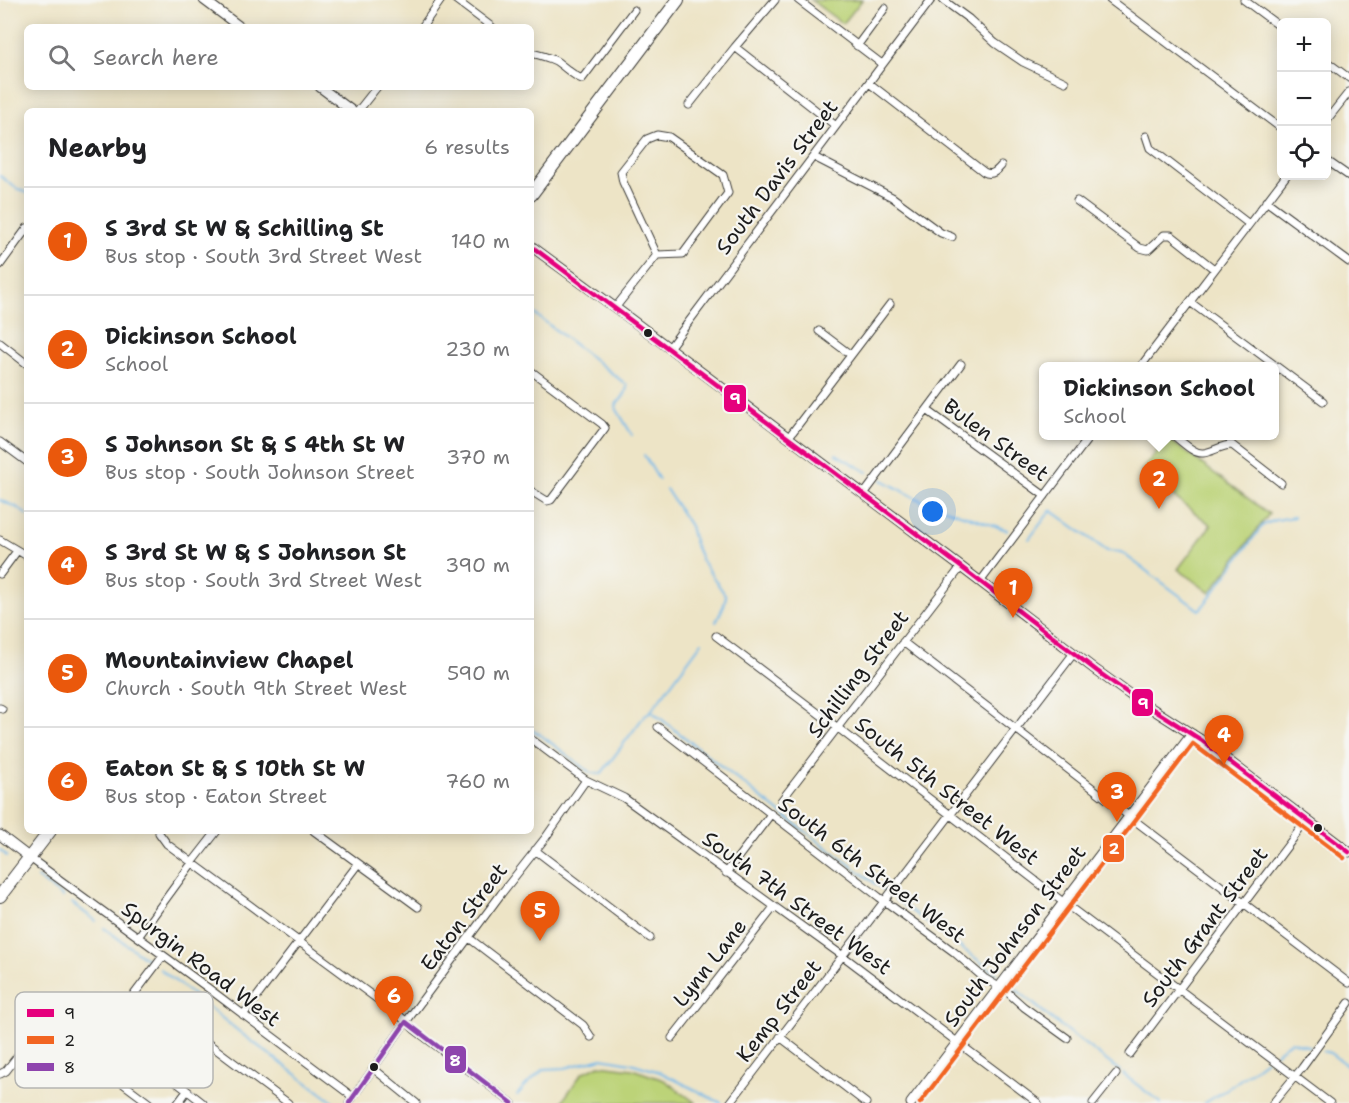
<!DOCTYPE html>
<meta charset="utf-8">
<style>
body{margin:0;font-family:"Shantell Sans",sans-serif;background:#f6f6f6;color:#202124}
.controls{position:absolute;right:18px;top:18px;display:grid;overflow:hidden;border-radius:9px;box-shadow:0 3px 15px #0003}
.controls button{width:54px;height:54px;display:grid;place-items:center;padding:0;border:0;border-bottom:2px solid #e0e0e0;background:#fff;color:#202124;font:30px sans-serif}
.you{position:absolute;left:933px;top:512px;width:21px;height:21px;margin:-15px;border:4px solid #fff;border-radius:50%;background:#1a73e8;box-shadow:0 0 0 9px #1a73e833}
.badge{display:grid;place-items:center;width:39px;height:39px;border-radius:50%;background:#ea580c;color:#fff;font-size:20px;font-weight:700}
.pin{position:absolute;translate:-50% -50px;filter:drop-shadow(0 2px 3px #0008)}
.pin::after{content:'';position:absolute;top:32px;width:21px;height:18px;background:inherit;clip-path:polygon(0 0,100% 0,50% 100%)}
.popup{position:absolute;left:1039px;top:362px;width:240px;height:78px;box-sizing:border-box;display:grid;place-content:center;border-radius:9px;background:#fff;filter:drop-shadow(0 2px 4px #0005);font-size:20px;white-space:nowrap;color:#757577}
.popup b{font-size:22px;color:#202124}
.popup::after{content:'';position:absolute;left:50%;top:100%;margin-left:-12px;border:12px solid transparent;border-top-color:#fff}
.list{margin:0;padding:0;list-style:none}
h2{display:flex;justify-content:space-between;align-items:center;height:78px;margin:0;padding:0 24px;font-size:26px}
h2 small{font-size:20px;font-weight:400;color:#757577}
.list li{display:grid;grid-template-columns:39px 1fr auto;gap:18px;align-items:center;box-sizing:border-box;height:108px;padding:0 24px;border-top:2px solid #e0e0e0}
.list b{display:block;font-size:22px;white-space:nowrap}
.list p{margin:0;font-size:20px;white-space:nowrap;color:#757577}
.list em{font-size:20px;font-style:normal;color:#757577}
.icon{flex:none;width:33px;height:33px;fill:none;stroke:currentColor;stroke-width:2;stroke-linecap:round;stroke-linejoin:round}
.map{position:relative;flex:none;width:1349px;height:1103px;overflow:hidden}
.search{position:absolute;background:#fff;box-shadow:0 3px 15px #0003;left:24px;top:24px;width:510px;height:66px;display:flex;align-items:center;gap:15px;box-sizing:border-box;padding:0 21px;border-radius:9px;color:#757577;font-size:22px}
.panel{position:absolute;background:#fff;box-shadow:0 3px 15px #0003;left:24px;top:108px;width:510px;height:726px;border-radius:9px}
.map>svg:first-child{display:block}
.green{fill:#bcd378;stroke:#6c784a;stroke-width:1.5}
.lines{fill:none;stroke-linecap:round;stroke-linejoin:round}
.stream{stroke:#74b9ea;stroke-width:2}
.street-casing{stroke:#3b3a36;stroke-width:9}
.secondary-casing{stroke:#3b3a36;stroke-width:11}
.highway-casing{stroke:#3b3a36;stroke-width:14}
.street{stroke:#fff;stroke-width:7}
.secondary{stroke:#fff;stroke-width:9}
.highway{stroke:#fff;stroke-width:12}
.bus-1-casing{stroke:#f6f6f2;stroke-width:9}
.bus-2-casing{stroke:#f6f6f2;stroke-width:9}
.bus-3-casing{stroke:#f6f6f2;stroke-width:9}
.bus-1{stroke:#e5007d;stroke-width:4.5}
.bus-2{stroke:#f26522;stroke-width:4.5}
.bus-3{stroke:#8e44ad;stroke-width:4.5}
.bus-dot{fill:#1c1c1c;stroke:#f6f6f2;stroke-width:2}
.labels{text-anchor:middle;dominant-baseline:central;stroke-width:4.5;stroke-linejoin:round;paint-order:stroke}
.street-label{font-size:21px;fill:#1c1c1c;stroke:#f6f6f2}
.key{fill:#f6f6f2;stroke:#b5b5b2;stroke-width:1.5}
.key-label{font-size:16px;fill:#1c1c1c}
.line-badge{stroke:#f6f6f2;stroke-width:2}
.badge-label{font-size:16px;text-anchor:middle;font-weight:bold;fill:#fff}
</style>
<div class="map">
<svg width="1349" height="1103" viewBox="0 0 1349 1103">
<rect width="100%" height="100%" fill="#f6f6f2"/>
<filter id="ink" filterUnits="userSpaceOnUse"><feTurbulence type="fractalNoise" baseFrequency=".0167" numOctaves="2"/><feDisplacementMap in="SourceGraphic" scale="12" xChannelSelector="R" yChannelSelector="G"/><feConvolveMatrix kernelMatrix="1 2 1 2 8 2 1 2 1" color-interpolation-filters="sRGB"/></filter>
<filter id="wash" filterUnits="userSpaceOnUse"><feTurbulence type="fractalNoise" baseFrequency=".008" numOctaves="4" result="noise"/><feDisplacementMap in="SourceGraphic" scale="24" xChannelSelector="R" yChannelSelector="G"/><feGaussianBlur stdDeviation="1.35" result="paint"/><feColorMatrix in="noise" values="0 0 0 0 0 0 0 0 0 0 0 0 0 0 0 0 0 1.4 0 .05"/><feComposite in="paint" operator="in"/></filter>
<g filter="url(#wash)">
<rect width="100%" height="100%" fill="#ede4c6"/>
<!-- green -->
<path class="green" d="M811,0H862L843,24Z
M1167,438L1269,514L1210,593L1178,569L1211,525L1141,472Z
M599,1065L632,1069L664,1080L696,1103H561L582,1073Z"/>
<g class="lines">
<!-- stream -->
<path class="stream" d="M0,176L16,188L27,193
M531,311L627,385C627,393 624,398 617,403L616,408L632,435
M836,454L867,472
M644,455L659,480
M882,480L922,501L1007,530
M666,489L690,526L695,545L702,561L726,596L724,605L716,622
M0,500L18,508L27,515
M1029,539L1051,510L1107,551L1121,552L1199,610L1204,605L1263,525L1276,520L1294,517
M651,711L702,642
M531,730L538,733L591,773L601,774L645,715L651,711L778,811L884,890
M0,850L7,856
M37,878L63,897
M895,899L997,974
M72,903L96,921
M104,928L152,963
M160,969L246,1037L335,1103
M1012,986L1053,1020L1120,1071
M1322,1051L1330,1053L1349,1067
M1276,1053L1291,1041L1310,1047
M1123,1074L1161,1103
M517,1095L526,1085L544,1069L565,1068L602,1058L631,1063L660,1072L721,1103
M1205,1103L1233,1085L1266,1060"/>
</g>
</g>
<g filter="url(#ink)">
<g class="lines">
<defs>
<path id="street" d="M456,0L492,27
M798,0L882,64
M943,0L969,19L995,43L1023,62L1065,82
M1110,0L1282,129
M1244,0L1282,28
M422,27L441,0
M857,46L885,8
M735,47L836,126
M531,53C540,55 548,57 556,61C565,67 572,75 582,79L634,10
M1326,61L1349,78
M869,83L984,172C991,176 996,172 1001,166
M689,105L735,47L775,0
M358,111L377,87
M1326,121L1349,92
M657,135L669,137L723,175L728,193L683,254L657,255L623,182L621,172L647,139Z
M1146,136L1150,148L1249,224
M814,157L892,197L941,233L952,237
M1326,160L1349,176
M1077,201L1140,248L1148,250L1164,235H1171L1214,269
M1266,201L1349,262
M0,265L27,228
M1190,302L1323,401
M615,308L657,255
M819,331L851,355
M0,343L27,364
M669,348L931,0
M1141,366L1286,176
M531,371L602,424L605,428L551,500L547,501L531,491
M927,410L1045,496
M1174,436C1182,441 1193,454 1203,453C1213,452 1221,445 1232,445L1281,483
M788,438L890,304
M0,442L27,462
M864,494L961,364
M0,540L27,556
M0,574L17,551
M980,582L1090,436
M716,636L838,728L1063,902L1330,1103
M903,642L1134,820L1349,983
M0,708L2,709
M658,727L879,897L954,952L984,978L1006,991L1024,1007L1067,1038
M531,739L586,780L624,798L843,956L1038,1103
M781,801L961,567
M314,831L418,907
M159,833L167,844L400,1016L415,1030L512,1103
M535,850L650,938
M30,858L208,988L353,1097
M726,873L771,814
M138,937L192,863L217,831
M469,938L583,1025L591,1037
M243,1015L358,864
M105,1033L163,956
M780,1037L866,1103
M672,1038L774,907
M1130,1054L1307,820
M374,1069L416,1103
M0,1074L6,1071L36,1032L45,1027L54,1032L149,1103
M178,1103L184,1095
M203,1103L167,1075L164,1067L165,1061L182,1038L189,1034L197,1035L288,1103
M349,1103L406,1022L501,894L546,837L586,780
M730,1103L1074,653
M1093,1103L1116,1074
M1273,1103L1302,1068L1349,1003"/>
<path id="secondary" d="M204,0L240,27
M320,87L352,111
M531,246L621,312L961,567L1097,671L1129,694L1201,740L1349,852
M0,835L30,858
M911,1103L1192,734"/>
<path id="highway" d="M531,195L678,0
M0,896L50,831"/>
</defs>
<!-- street casing -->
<use href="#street" class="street-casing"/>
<!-- secondary casing -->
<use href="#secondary" class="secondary-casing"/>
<!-- highway casing -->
<use href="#highway" class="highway-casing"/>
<!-- street -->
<use href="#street" class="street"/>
<!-- secondary -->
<use href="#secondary" class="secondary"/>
<!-- highway -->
<use href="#highway" class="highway"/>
<defs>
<path id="bus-1" d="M531,246L961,567L1097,671L1129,694L1201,740L1349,852"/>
<path id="bus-2" d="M920,1103L1193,744L1344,858"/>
<path id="bus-3" d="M349,1103L406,1022L512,1103"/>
</defs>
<!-- bus-1 casing -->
<use href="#bus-1" class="bus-1-casing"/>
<!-- bus-2 casing -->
<use href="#bus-2" class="bus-2-casing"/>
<!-- bus-3 casing -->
<use href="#bus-3" class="bus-3-casing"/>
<!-- bus-1 -->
<use href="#bus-1" class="bus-1"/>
<!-- bus-2 -->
<use href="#bus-2" class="bus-2"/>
<!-- bus-3 -->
<use href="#bus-3" class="bus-3"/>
</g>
</g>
<!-- markers -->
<g class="bus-dot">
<circle cx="648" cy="333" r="5"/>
<circle cx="1318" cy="828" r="5"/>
<circle cx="374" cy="1067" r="5"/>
</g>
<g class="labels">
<!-- street labels -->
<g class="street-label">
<text transform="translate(777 177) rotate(-53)">South Davis Street</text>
<text transform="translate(996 440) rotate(36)">Bulen Street</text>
<text transform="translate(858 674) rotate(-53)">Schilling Street</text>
<text transform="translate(947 791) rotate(38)">South 5th Street West</text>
<text transform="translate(872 870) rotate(37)">South 6th Street West</text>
<text transform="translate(797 903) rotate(36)">South 7th Street West</text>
<text transform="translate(464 917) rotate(-53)">Eaton Street</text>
<text transform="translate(1205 927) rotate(-53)">South Grant Street</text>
<text transform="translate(1015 936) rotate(-53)">South Johnson Street</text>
<text transform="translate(710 963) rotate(-52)">Lynn Lane</text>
<text transform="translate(201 964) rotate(37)">Spurgin Road West</text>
<text transform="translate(779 1011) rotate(-52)">Kemp Street</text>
</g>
</g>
<!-- legend -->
<rect x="15" y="992" width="198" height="96" rx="9" class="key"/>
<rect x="27" y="1009" width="27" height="8" fill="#e5007d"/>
<rect x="27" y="1036" width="27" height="8" fill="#f26522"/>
<rect x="27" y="1063" width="27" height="8" fill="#8e44ad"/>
<g class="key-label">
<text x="64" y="1019">9</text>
<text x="64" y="1046">2</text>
<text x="64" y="1073">8</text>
</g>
<g class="line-badge">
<rect x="723" y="384" width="24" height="29" rx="6" fill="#e5007d"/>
<rect x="1131" y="688" width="23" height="29" rx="6" fill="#e5007d"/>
<rect x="1102" y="834" width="23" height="29" rx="6" fill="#f26522"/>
<rect x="444" y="1045" width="23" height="29" rx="6" fill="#8e44ad"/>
</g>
<g class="badge-label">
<text x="735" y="404">9</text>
<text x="1143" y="709">9</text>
<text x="1114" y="854">2</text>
<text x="455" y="1066">8</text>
</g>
</svg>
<div class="controls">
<button>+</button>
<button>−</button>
<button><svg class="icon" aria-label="locate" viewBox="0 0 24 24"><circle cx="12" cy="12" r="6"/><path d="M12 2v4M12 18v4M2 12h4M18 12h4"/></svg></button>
</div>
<div class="you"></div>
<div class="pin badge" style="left:1013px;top:618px">1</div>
<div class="pin badge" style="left:1159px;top:509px">2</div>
<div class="popup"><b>Dickinson School</b>School</div>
<div class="pin badge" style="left:1117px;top:822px">3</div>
<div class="pin badge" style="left:1224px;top:765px">4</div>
<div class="pin badge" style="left:540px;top:941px">5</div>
<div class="pin badge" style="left:394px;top:1026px">6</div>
<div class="search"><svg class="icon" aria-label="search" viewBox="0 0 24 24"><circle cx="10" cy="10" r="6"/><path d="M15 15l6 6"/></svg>Search here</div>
<section class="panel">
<h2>Nearby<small>6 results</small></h2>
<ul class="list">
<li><span class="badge">1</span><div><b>S 3rd St W &amp; Schilling St</b><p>Bus stop · South 3rd Street West</p></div><em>140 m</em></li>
<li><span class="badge">2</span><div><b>Dickinson School</b><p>School</p></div><em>230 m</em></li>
<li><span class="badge">3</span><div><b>S Johnson St &amp; S 4th St W</b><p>Bus stop · South Johnson Street</p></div><em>370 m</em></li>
<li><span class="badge">4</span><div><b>S 3rd St W &amp; S Johnson St</b><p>Bus stop · South 3rd Street West</p></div><em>390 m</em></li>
<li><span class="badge">5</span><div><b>Mountainview Chapel</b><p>Church · South 9th Street West</p></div><em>590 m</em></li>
<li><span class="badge">6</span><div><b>Eaton St &amp; S 10th St W</b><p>Bus stop · Eaton Street</p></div><em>760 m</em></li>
</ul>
</section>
</div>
